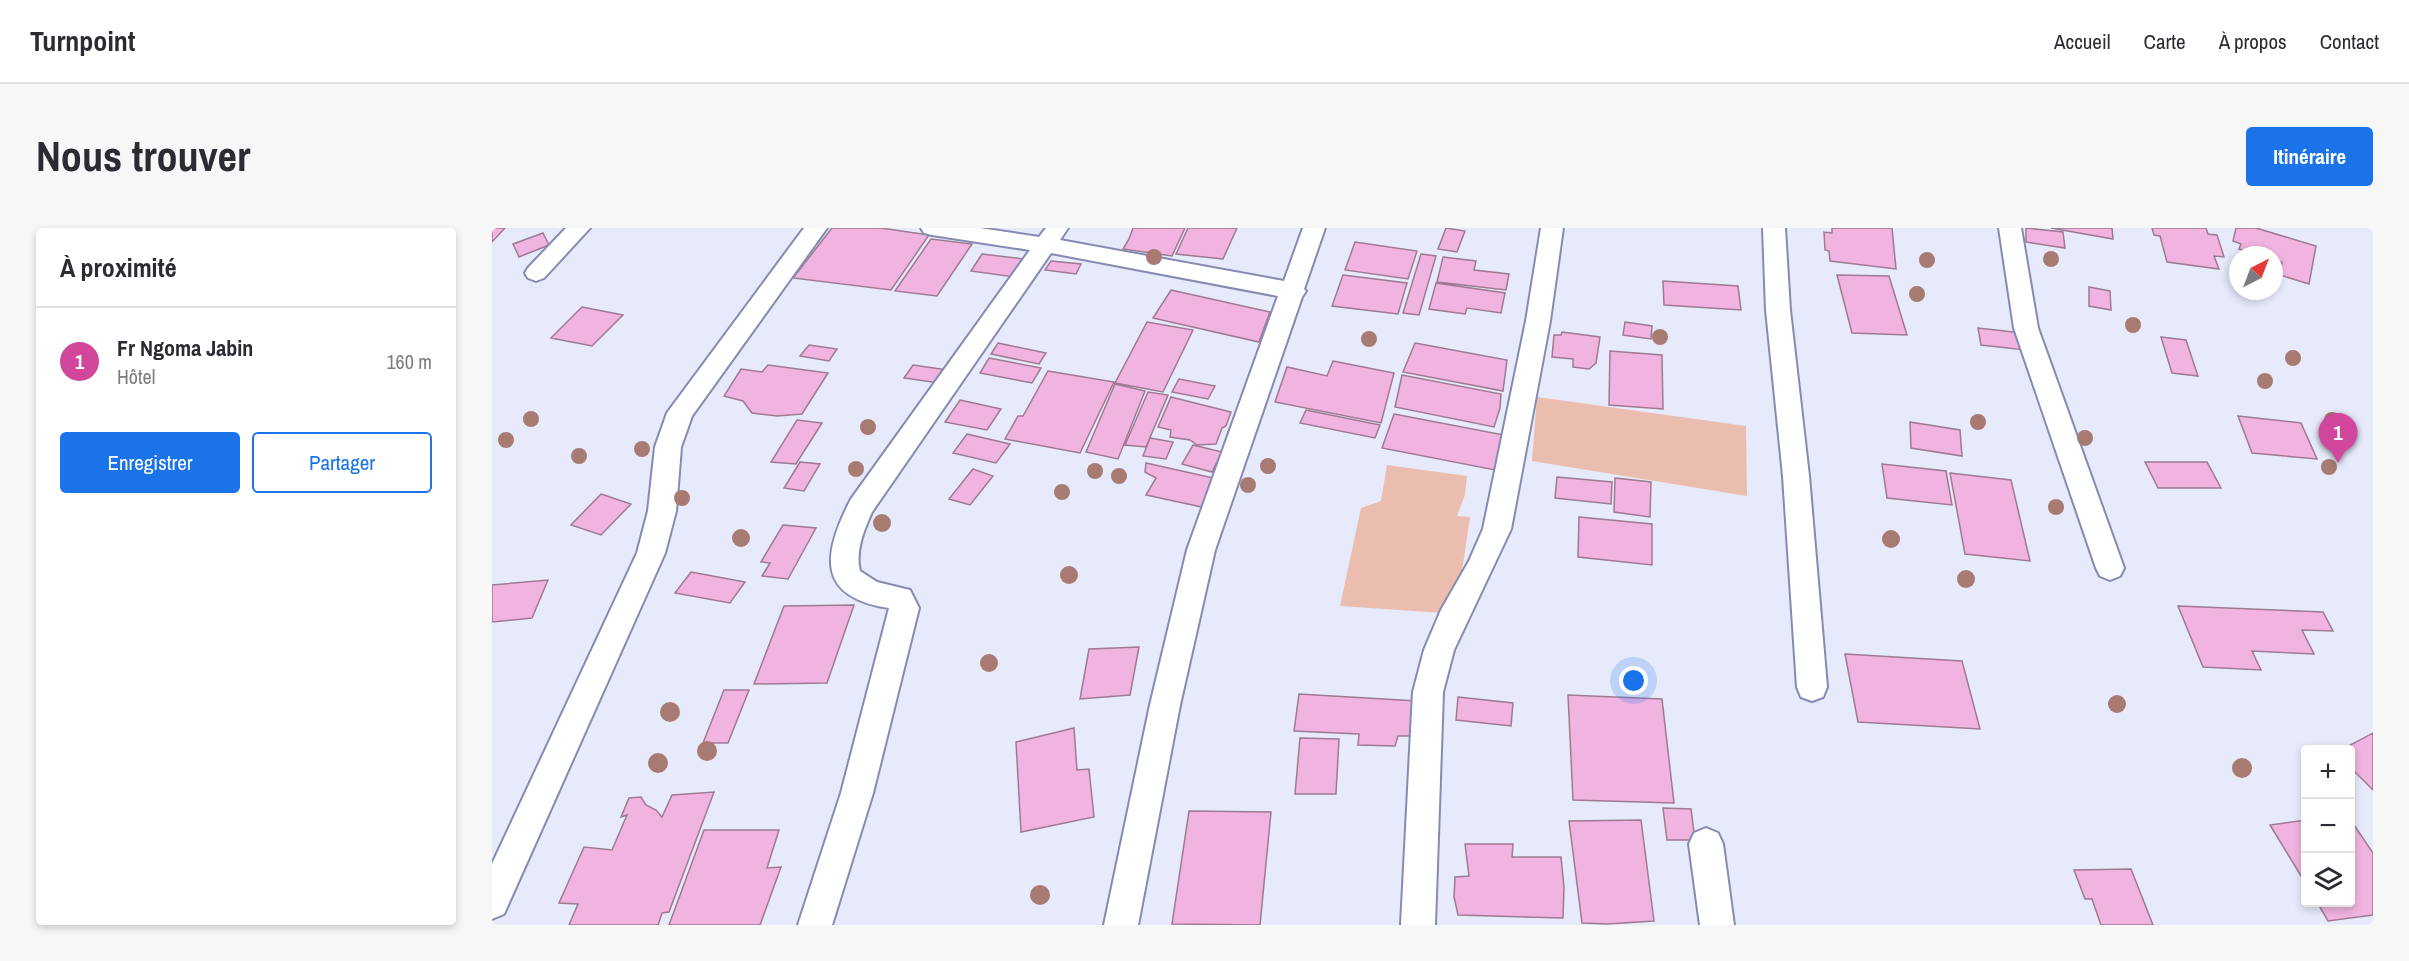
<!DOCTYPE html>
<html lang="fr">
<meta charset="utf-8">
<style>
body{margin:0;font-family:"Archivo Narrow",sans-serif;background:#f7f7f7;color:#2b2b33}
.controls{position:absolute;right:18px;bottom:18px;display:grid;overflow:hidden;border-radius:6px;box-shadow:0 3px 9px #0003}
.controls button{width:54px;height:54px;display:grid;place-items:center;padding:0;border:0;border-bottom:2px solid #e1e1e2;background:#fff;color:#2b2b33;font:30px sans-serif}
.compass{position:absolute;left:1737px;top:18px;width:54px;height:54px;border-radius:50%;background:#fff;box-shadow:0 3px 9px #0003;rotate:42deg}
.you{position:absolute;left:1142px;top:453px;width:21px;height:21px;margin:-15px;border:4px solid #fff;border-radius:50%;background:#1a73e8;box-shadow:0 0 0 9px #1a73e833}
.badge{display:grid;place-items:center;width:39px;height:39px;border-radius:50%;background:#1a73e8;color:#fff;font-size:20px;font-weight:700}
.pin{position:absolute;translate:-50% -50px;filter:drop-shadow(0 2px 3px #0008)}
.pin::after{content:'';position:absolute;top:32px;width:21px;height:18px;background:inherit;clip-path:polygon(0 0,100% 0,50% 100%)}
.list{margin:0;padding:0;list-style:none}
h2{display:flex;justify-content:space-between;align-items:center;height:78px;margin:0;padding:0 24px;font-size:26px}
h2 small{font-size:20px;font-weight:400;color:#7c7c81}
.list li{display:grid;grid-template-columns:39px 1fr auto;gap:18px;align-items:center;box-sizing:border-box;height:108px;padding:0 24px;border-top:2px solid #e1e1e2}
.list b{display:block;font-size:22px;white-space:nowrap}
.list p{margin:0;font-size:20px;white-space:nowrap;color:#7c7c81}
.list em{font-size:20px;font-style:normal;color:#7c7c81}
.actions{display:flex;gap:12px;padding:18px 24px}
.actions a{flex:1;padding:14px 0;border:2px solid #1a73e8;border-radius:6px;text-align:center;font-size:21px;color:#1a73e8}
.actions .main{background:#1a73e8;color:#fff}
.icon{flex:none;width:33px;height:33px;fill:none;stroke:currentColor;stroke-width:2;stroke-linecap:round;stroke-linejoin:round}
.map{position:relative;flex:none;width:1881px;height:697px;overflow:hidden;border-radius:6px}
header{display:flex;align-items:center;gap:36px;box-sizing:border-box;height:84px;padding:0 30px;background:#fff;border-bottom:2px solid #e1e1e2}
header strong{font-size:28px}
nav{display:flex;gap:33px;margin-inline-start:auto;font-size:21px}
.intro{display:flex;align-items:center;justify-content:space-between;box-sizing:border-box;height:144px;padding:0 36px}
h1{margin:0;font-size:42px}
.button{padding:15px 27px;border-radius:6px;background:#1a73e8;color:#fff;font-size:21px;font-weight:700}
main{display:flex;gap:36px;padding:0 36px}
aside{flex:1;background:#fff;border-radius:6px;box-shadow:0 3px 9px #0003}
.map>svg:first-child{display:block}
.green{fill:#eabdaf}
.building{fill:#f1b3df;stroke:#9e7a93;stroke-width:1.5}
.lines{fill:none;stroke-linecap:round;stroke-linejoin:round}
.street-casing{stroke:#858bb1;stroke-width:4}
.street{fill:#fff;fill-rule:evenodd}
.tree{fill:#a87b72}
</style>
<header>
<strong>Turnpoint</strong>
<nav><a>Accueil</a><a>Carte</a><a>À propos</a><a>Contact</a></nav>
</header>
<div class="intro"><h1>Nous trouver</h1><a class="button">Itinéraire</a></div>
<main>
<aside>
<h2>À proximité<small></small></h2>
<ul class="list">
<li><span class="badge" style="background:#d1479c">1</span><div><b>Fr Ngoma Jabin</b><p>Hôtel</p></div><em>160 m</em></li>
</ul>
<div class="actions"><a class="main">Enregistrer</a><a>Partager</a></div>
</aside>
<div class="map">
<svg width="1881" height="697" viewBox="0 0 1881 697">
<rect width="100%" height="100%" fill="#e7eafb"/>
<!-- green -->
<path class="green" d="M1045,169L1254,198L1255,268L1040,233Z
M895,237L975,248L973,267L965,288L978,289L968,356L952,385L848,378L869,280L889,273Z"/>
<!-- building -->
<path class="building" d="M0,0H13L0,14Z
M340,0H389L437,7L399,62L301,50Z
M641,0H693L680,28L631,21L637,11Z
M696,0H745L731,31L684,26Z
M954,0L973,3L965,24L946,21Z
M1340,0H1400L1404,41L1338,33L1337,23L1333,22L1332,4L1340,5Z
M1534,0L1571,4L1573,20L1534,14Z
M1559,0H1620L1621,11Z
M1660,0H1714L1716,6L1725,7L1732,29L1722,28L1727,41L1675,34L1668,8L1662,7Z
M1744,0H1764L1824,18L1817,56L1788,47L1790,34L1782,32V27H1766L1747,21L1749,16L1741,13Z
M51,5L57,17L27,29L21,16Z
M439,11L480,16L445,68L403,63Z
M863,14L925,23L916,51L853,42Z
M490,26L532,31L522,49L479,43Z
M929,26L944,28L927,87L911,85Z
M951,29L984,33L982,42L1017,46L1014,62L945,54Z
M559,33L589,36L584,46L553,42Z
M851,47L915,55L906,86L840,78Z
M1345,47L1397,48L1415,107L1360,105Z
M1171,53L1246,58L1249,82L1172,77Z
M944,55L1013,65L1009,85L975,80L973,86L937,81Z
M1597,59L1618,63L1619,82L1597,78Z
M679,62L778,84L767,114L661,90Z
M90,79L131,87L100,118L59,110Z
M655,94L701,102L671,164L623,155Z
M1133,94L1160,98L1159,111L1131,107Z
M1486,100L1530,105L1533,122L1489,117Z
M1070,104L1108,109L1104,135L1097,141L1081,139V131L1060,129L1062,107H1069Z
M1669,109L1694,112L1706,148L1680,145Z
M506,115L554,125L547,136L499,126Z
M923,115L1015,132L1011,163L911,144Z
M317,117L345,121L337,133L308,128Z
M1118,123L1170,127L1171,181L1117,177Z
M497,130L549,140L540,155L488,145Z
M841,133L902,145L889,195L783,174L795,139L835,148Z
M276,137L336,145L310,186L285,188L260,185L251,173L232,168L249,141L270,144Z
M421,137L456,142L447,155L412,150Z
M556,143L622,154L588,225L513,211L526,188H531Z
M910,147L1009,166L1008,180L1002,199L903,179Z
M687,151L723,158L716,171L680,164Z
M623,156L653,163L626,231L594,224Z
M656,164L676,167L654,219L633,217Z
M679,169L739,184L734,198L730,200L724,216L705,217L698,212L678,209L679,202L666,199Z
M468,172L509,181L495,202L453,194Z
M814,182L888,197L883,210L808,195Z
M902,186L1012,207L1003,242L890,220Z
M1746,188L1809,195L1825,231L1760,225Z
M305,192L330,195L304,236L279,234Z
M1418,194L1468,202L1470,228L1419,220Z
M475,206L518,216L504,235L461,225Z
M658,210L681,214L674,231L651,228Z
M701,217L730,224L720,244L690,236Z
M308,234L328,236L312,263L292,260Z
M1653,234H1715L1729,260H1666Z
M654,235L726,251L719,281L654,267L664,250L653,244Z
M1390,236L1454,243L1460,277L1395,270Z
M481,241L501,248L478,277L457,271Z
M1458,245L1519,252L1538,333L1473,326Z
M1065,249L1120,254L1119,276L1063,270Z
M1123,250L1159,254L1158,289L1122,284Z
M109,266L139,276L109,307L79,297Z
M1087,289L1160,296V337L1086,329Z
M291,297L324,300L296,351L270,348L278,335L269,334Z
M199,344L253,354L238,375L183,365Z
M56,352L40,390L0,394V357Z
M362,377L335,455L262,456L292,378Z
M1686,378L1831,384L1841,403L1810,402L1822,426L1760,423L1769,442L1711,439Z
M647,419L638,467L588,471L597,421Z
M1353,426L1470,433L1488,501L1366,494Z
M232,462H257L236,515H211Z
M807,466L925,473L923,508H906L903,518L866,517L867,506L802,503Z
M1076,467L1170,471L1182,575L1081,572Z
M966,469L1021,475L1019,498L964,492Z
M582,500L585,542L597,541L602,589L529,604L524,514Z
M1881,505V562L1858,539V522H1849Z
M808,510L847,511L844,566H803Z
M222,564L177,684L170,685L166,697H77L86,676L67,675L92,619L120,622L135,587L129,589L137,570L149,569L154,577L164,582L170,589L180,567Z
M1171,580L1199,581L1203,612H1175Z
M697,583L779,584L768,697L680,696Z
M1858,591L1881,625V687L1836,693L1825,674H1858Z
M1149,592L1162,693L1115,696L1090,695L1077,593Z
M1814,592V656L1778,597Z
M212,602H287L275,640L289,639L268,697H177Z
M973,616H1021L1020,629H1069L1072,659L1071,690L966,687L962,669L963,649L977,648Z
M1639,641L1661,697H1609L1600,671H1593L1582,642Z"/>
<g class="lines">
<defs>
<path id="street" d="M74,0H98L52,50L44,53L36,50L33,45L36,40Z
M312,0H335L200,188L189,219L184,283L173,325L12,686L0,691V636L145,325L156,283L163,219L175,185Z
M429,0H488L547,9L554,0H576L568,12L792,53L811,0H833L812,61L814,63L810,69L723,322L688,477L646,697H612L658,477L695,322L786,68L559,25L380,284C372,302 363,323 368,343L385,354L418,362L427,380L381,565L340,697H306L349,565L397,380C323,369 331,325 359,271L538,22L440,7L432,5Z
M1049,0H1071L1058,93L1019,301L962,422L951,464L943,697H909L921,464L932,422L949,382L977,333L991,301L1034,93Z
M1271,0H1293L1298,82L1317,248L1335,459L1331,469L1320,473L1309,469L1305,459L1291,248L1274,82Z
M1507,0H1529L1546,100L1632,340L1628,348L1618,352L1608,348L1604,340L1522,100Z
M1214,600L1226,605L1231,616L1242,697H1208L1197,616L1202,605Z"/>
</defs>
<!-- street casing -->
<use href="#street" class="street-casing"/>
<!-- street -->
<use href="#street" class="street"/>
</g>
<!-- trees -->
<g class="tree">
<circle cx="662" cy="29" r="8"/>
<circle cx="1559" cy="31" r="8"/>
<circle cx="1435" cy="32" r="8"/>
<circle cx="1425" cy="66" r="8"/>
<circle cx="1641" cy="97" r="8"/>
<circle cx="1168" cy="109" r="8"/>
<circle cx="877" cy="111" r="8"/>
<circle cx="1801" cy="130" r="8"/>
<circle cx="1773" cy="153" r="8"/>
<circle cx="39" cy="191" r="8"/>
<circle cx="1840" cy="192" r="8"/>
<circle cx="1486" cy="194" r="8"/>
<circle cx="376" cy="199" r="8"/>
<circle cx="1593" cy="210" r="8"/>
<circle cx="14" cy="212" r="8"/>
<circle cx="150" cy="221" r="8"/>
<circle cx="87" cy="228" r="8"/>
<circle cx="776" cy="238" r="8"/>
<circle cx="1837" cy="239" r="8"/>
<circle cx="364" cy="241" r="8"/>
<circle cx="603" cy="243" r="8"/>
<circle cx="627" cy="248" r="8"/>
<circle cx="756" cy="257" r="8"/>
<circle cx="570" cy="264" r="8"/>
<circle cx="190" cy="270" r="8"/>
<circle cx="1564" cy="279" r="8"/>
<circle cx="390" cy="295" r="9"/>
<circle cx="249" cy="310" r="9"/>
<circle cx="1399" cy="311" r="9"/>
<circle cx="577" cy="347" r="9"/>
<circle cx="1474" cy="351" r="9"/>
<circle cx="497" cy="435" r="9"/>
<circle cx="1625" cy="476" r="9"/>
<circle cx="178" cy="484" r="10"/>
<circle cx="215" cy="523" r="10"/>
<circle cx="166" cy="535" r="10"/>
<circle cx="1750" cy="540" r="10"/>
<circle cx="548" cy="667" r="10"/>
</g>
</svg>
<div class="controls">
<button>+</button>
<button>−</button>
<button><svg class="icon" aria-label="layers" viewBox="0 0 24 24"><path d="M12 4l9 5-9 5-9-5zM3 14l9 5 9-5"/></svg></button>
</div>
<svg class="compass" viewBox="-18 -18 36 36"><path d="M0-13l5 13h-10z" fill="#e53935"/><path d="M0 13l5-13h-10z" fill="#7c7c81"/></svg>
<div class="you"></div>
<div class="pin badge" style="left:1846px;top:235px;background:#d1479c">1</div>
</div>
</main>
